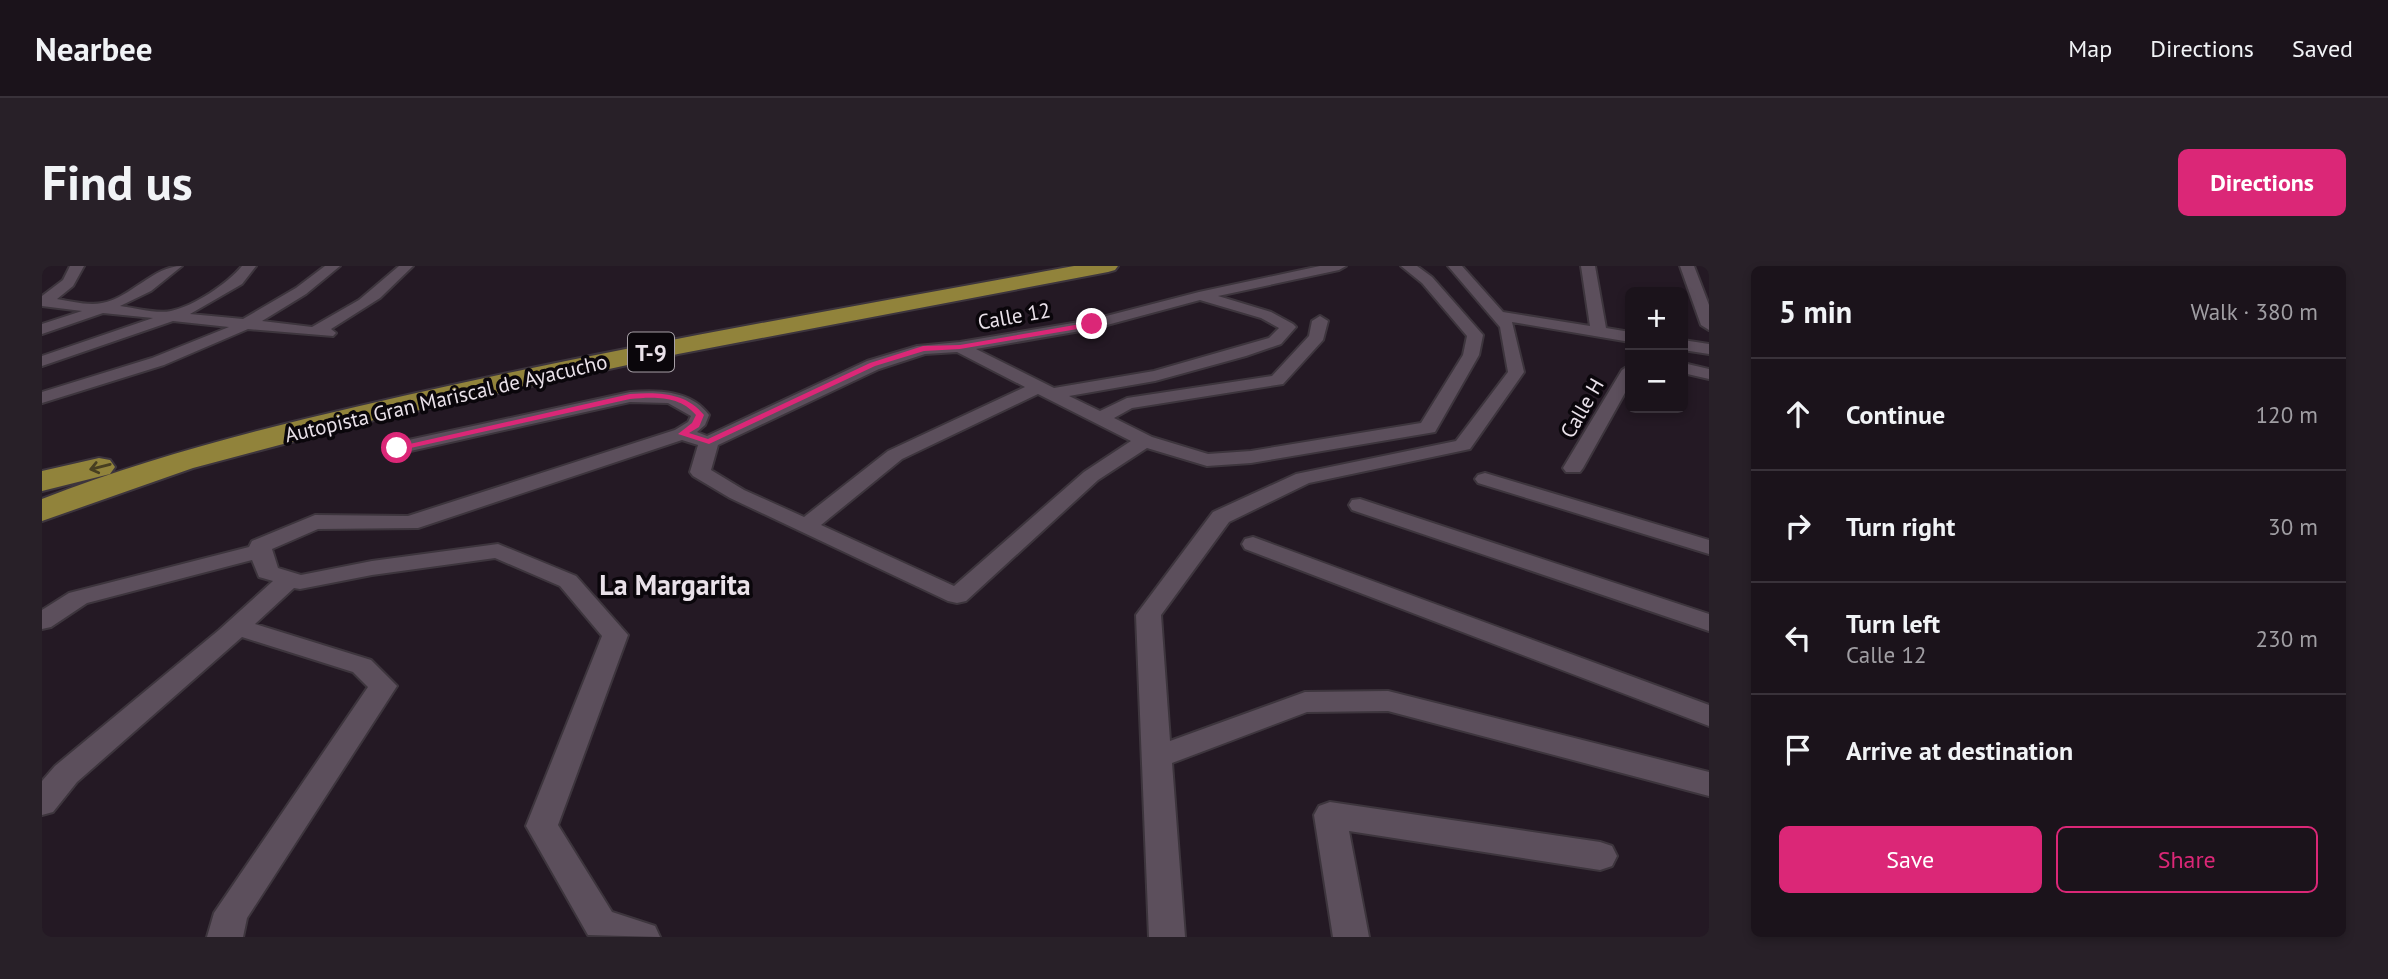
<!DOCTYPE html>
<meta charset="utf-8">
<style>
body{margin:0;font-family:"PT Sans",sans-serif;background:#282028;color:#f1f3f6}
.controls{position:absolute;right:21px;top:21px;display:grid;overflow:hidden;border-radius:10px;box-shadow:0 4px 10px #0003}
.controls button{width:63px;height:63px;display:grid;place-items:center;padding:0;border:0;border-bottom:2px solid #39323a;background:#1b131b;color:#f1f3f6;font:35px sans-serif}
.stop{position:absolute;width:21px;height:21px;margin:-16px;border:5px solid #db2777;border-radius:50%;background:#fff}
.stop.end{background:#db2777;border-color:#fff;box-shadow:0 2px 7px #0008}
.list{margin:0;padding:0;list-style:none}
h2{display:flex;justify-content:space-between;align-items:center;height:91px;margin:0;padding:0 28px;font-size:30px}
h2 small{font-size:23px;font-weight:400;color:#a09ea3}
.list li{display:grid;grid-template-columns:46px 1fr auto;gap:21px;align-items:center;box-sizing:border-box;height:112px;padding:0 28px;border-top:2px solid #39323a}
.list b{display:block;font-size:26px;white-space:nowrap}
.list p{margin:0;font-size:23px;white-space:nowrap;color:#a09ea3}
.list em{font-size:23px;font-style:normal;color:#a09ea3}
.actions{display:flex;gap:14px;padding:21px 28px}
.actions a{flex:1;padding:16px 0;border:2px solid #db2777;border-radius:10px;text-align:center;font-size:24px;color:#db2777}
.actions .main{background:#db2777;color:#fff}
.icon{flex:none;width:38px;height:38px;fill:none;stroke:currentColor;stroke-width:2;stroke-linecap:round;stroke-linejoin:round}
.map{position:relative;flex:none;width:1667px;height:671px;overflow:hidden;border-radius:10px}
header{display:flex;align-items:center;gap:42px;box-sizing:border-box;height:98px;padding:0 35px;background:#1b131b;border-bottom:2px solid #39323a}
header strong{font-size:33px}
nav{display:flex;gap:38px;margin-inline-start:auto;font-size:24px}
.intro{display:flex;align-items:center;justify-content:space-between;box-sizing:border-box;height:168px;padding:0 42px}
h1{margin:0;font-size:49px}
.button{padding:18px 32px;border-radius:10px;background:#db2777;color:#fff;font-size:24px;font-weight:700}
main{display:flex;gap:42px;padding:0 42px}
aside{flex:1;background:#1b131b;border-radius:10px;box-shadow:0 4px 10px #0003}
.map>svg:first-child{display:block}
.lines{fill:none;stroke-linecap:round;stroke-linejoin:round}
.street-casing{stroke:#3d353d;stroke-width:4}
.highway-casing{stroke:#3d353d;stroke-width:4}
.street{fill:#5c4f5c;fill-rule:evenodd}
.highway{fill:#91833b;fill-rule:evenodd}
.oneway{stroke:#473e21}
.route{fill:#db2777}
.labels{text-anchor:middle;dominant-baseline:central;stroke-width:7;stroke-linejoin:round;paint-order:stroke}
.far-street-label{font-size:21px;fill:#e9e1e9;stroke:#0a060b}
.shield{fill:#0a060b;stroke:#a69fa6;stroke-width:2}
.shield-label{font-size:23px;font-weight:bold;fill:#e9e1e9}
.quarter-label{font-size:28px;font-weight:bold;fill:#e9e1e9;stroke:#0a060b}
</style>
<header>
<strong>Nearbee</strong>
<nav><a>Map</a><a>Directions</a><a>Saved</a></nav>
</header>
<div class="intro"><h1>Find us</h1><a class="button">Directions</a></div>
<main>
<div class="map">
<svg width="1667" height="671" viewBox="0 0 1667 671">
<rect width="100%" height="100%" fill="#241924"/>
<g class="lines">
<defs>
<path id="street" d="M28,0H42L31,20L15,33C28,35 46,40 60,37C89,32 111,0 140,0L109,25L78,40C93,42 115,48 129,45C152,40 185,18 200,0H214L200,18L148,48L201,53L254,22L283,0H298L264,28L220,55L270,61L317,34L357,0H371L338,32L289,63L294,67L291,70L206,63L122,99L0,137V126L110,92L187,61L131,55L0,100V90L111,52L61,47L0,68V58L40,45L0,40V30L21,14Z
M1278,0H1304L1297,4L1176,30L1229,46L1251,58L1254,61L1239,78L1204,90L1113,115L1027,130L1058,145L1085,132L1230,110L1267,70L1270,55L1278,50L1286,55L1281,74L1241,118L1090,142L1072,152L1110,171L1166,188L1209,185L1379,157L1421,89L1425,70L1380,17L1359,0H1375L1390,11L1441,69L1437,89L1393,166L1209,197L1165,200L1105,182L1056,214L924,335L915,337L906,335L688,232L651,210L648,206L656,179L640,174L376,262L276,263L230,283L236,302L259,309L330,295L456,278L534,310L586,369L516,559L570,646L613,660L618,671L546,669L484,560L560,370L518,320L453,292L330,309L258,323L252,322L213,358L329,394L355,420L205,652L201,671H165L172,647L326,421L311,406L200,371L35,516L11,546L0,549V515L13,500L177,364L231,315L217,311L210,294L45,337L9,361L0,363V344L27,327L207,281L210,275L273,249L366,250L633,164L646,156L649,150L626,137L588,136L355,188L348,186L345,182L348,178L588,126C616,124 649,124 667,149L663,159L655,166L665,170L825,95L875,80L918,76L1049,54L1157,26ZM1158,34L1219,52L1237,62L1227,72L1112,105L1012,122L934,83L1050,63ZM915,86L983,121L846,185L762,251L702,224L669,204L676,179L837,103L883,88ZM996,128L1089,175L1042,206L912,320L779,259L860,193Z
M1406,0H1420L1461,46L1548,60L1539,0H1553L1564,62L1588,66V76L1470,56L1482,106L1428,183L1267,217L1187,256L1119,349L1128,475L1263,426L1346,425L1667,506V530L1346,445L1265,446L1130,497L1143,671H1107L1094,349L1171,246L1254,208L1414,175L1466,106L1458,61Z
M1638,0H1652L1667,39V64L1659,59Z
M1641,74L1667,78V88L1641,84Z
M1641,97L1667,103V113L1641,107Z
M1588,99V118L1541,202L1538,206H1524L1521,202L1580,104Z
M1443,207L1667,274V288L1436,217L1433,213L1436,209Z
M1318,233L1667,348V365L1310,244L1307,239L1310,234Z
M1211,271L1667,439V460L1203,283L1200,278L1203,273Z
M1288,536L1558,576L1570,580L1575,590L1570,600L1558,604L1307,565L1327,671H1291L1272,549L1277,540Z"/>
<path id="highway" d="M1032,0H1076L1073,4L1066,6L636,88L332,154L151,202L0,255V233C134,181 275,149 415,118C620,73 826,38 1032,0Z
M57,192L68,194L73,201L68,208L0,225V205Z"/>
</defs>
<!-- street casing -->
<use href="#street" class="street-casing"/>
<!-- highway casing -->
<use href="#highway" class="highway-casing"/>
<!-- street -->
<use href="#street" class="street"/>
<!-- highway -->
<use href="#highway" class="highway"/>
</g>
<!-- one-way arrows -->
<defs><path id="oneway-shaft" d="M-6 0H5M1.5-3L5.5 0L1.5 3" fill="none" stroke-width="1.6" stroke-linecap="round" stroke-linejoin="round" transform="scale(1.75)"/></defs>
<use class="oneway" href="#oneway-shaft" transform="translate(58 201) rotate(166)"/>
<!-- route -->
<path class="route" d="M1050,56L1053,60L918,83L882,85L833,100L667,178L636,168L650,157L654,149C637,129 611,131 588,133L355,185L350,182L588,128C615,126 644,126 662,149L657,161L647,167L666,173L828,97L881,80L918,79Z"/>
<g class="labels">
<!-- far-street labels -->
<g class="far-street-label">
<text transform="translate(972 50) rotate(-10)">Calle 12</text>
<text transform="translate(404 132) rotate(-13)">Autopista Gran Mariscal de Ayacucho</text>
<text transform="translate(1540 142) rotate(-60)">Calle H</text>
</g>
<!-- shield labels -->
<rect class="shield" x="586" y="66.5" width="46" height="39" rx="5"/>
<g class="shield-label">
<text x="609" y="86">T-9</text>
</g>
<!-- quarter labels -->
<g class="quarter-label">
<text x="633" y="318">La Margarita</text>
</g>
</g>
</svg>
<div class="controls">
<button>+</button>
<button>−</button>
</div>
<div class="stop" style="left:355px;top:182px"></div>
<div class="stop end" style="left:1050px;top:58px"></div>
</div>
<aside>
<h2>5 min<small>Walk · 380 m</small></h2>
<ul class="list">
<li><svg class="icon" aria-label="ahead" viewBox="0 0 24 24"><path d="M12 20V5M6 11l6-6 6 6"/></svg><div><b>Continue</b></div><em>120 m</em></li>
<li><svg class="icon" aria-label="right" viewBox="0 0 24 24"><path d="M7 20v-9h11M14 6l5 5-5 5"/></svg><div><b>Turn right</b></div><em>30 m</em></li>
<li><svg class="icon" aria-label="left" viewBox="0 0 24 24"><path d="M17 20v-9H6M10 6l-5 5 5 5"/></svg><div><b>Turn left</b><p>Calle 12</p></div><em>230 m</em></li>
<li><svg class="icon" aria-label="arrive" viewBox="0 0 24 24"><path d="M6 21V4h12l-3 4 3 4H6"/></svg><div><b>Arrive at destination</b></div></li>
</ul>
<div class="actions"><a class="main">Save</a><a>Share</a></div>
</aside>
</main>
